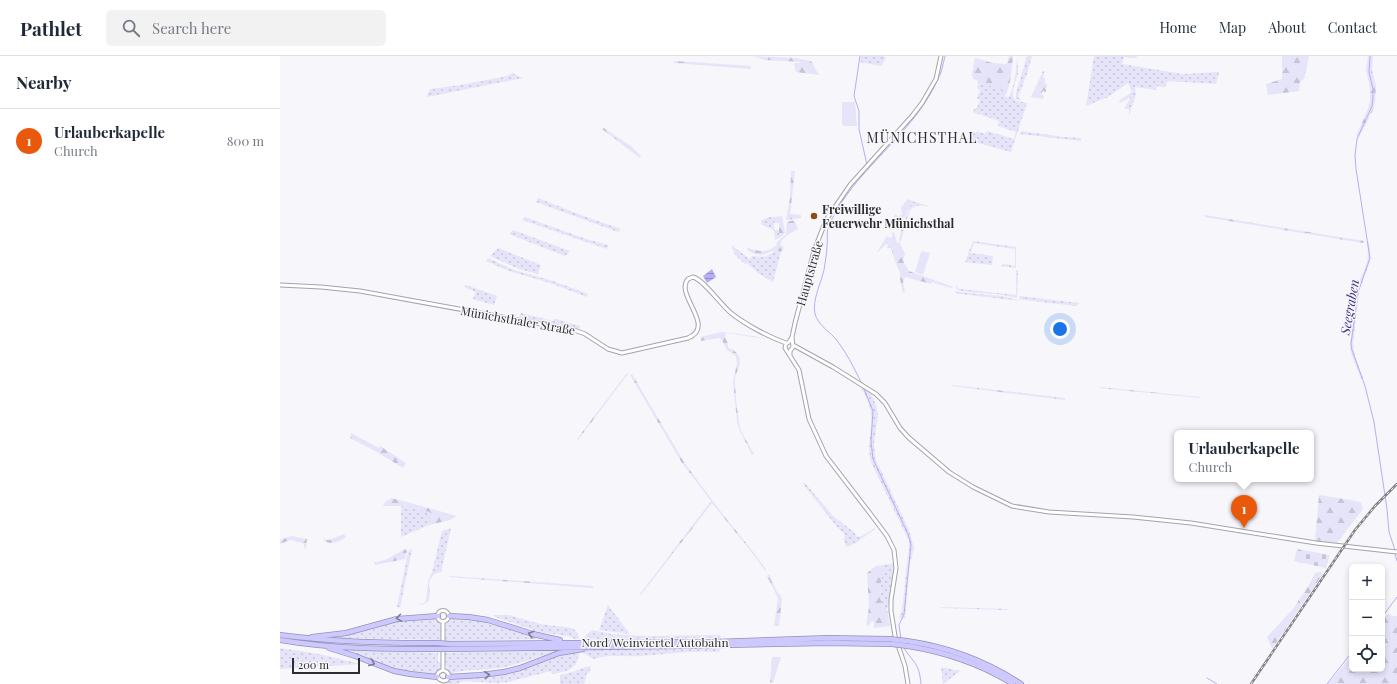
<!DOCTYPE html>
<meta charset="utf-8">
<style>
body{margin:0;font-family:"Playfair Display",serif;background:#f2f2f3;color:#1f2937}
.controls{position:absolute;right:12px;bottom:12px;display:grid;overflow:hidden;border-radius:6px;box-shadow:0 2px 6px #0003}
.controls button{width:36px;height:36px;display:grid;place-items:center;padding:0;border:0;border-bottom:1px solid #e0e1e3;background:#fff;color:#1f2937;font:20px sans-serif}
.scale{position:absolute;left:12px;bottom:10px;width:68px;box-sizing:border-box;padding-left:4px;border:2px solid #2d2d2e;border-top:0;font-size:11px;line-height:14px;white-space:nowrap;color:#2d2d2e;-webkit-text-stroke:3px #f7f6fb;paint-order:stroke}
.you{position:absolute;left:780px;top:273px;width:14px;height:14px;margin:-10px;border:3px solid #fff;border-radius:50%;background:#1a73e8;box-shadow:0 0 0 6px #1a73e833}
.badge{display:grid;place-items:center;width:26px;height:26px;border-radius:50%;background:#ea580c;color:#fff;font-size:13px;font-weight:700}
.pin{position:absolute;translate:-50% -33px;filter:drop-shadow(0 1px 2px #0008)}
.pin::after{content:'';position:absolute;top:21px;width:14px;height:12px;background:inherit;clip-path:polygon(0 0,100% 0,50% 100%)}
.popup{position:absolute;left:894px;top:374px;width:140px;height:52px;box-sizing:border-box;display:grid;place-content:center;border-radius:6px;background:#fff;filter:drop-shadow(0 1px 3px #0005);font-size:13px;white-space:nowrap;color:#747a83}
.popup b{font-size:15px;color:#1f2937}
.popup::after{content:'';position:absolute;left:50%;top:100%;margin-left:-8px;border:8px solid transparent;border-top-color:#fff}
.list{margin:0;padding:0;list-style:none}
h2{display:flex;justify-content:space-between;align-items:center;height:52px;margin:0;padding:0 16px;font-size:17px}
h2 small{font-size:13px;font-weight:400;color:#747a83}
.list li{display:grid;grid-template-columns:26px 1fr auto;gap:12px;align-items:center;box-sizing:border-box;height:64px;padding:0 16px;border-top:1px solid #e0e1e3}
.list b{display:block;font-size:15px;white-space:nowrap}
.list p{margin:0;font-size:13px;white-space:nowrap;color:#747a83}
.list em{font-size:13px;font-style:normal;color:#747a83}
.icon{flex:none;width:22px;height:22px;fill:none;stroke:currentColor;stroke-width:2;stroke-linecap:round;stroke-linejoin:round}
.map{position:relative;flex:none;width:1117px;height:628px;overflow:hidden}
header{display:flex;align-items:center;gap:24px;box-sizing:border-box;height:56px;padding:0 20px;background:#fff;border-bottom:1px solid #e0e1e3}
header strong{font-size:19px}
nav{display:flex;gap:22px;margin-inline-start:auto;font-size:14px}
.search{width:280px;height:36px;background:#f2f2f3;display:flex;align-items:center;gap:10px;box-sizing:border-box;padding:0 14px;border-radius:6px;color:#747a83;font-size:15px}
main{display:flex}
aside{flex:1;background:#fff}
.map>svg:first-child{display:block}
.grass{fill:url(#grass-dots)}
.forest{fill:url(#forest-firs)}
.cemetery{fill:url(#cemetery-stones)}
.pitch{fill:#e5e4f9}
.water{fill:url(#water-rules)}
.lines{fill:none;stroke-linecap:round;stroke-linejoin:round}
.stream{stroke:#b5aef7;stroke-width:1}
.tertiary-casing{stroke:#a4a4a9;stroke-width:5}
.secondary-casing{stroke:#a4a4a9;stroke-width:5}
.motorway-casing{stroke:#9592b5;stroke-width:6}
.tertiary{stroke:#fff;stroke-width:3}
.secondary{stroke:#fff;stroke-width:3}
.motorway{stroke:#cdc9fe;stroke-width:4.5}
.rail-casing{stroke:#818083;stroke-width:2.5}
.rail{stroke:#f7f6fb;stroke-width:1;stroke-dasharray:3;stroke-linecap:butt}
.motorway-bridge-casing{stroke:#9592b5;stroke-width:6;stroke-linecap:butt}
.motorway-bridge{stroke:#cdc9fe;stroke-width:4.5}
.oneway{stroke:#7d7b96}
.poi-dot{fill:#8d4d17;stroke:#f7f6fb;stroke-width:1.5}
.labels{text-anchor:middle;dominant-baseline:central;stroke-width:3;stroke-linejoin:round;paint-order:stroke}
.poi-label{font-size:12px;font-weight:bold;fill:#2d2d2e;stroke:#f7f6fb;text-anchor:start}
.street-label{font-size:12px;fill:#2d2d2e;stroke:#f7f6fb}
.water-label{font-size:13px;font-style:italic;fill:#433385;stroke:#f7f6fb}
.quarter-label{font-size:14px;letter-spacing:1px;fill:#2d2d2e;stroke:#f7f6fb}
</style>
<header>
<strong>Pathlet</strong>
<div class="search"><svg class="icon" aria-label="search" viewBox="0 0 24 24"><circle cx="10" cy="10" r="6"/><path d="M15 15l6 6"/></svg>Search here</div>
<nav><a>Home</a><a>Map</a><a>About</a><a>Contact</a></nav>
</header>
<main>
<aside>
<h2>Nearby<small></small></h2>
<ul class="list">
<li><span class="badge">1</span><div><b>Urlauberkapelle</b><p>Church</p></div><em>800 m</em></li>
</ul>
</aside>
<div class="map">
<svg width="1117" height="628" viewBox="0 0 1117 628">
<defs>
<pattern id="grass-dots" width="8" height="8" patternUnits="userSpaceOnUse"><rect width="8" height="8" fill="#e5e4f9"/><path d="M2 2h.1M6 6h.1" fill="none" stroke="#c5c4d6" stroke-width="1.8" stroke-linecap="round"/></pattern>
<pattern id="forest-firs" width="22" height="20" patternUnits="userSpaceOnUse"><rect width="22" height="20" fill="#e5e4f9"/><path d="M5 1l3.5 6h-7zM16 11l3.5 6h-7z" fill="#c5c4d6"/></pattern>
<pattern id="cemetery-stones" width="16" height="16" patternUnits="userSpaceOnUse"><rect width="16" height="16" fill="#e5e4f9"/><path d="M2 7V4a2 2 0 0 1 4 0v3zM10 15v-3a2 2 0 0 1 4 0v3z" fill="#c5c4d6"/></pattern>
<pattern id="water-rules" width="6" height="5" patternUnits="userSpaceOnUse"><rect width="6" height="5" fill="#b5aef7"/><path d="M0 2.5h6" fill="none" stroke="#948ec8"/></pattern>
</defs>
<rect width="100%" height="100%" fill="#f7f6fb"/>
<!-- grass -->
<path class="grass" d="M581,0H603L606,1L601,10L580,6Z
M747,0H752L747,18L738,41L742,45L736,43V37Z
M814,0H857L856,2L844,1L842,8L903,18L939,16L936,28L888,25L885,31L877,30L876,34L855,31L856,39L849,59V53H844L851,41L840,47L839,45L852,36L848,27L828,41L806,50Z
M737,2C737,7 739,13 738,18C736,25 728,41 737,45C740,46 744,46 747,47L731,96L687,84L690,75L696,77L697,75L705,78L707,75L734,83L736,76L718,70L719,65L693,56L695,52H697L700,44L697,42L700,34L697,32L698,28L720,31L723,34V42L725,40L728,42C735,32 736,14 737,2Z
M232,17L243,22L147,41V39L150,33C169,31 188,28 207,24C216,22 225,22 232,17Z
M741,75L784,81L801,82V85L740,78Z
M258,142L298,158L341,173L338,176L256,146Z
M632,145L654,152C645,150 637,147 630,154L620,187L619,186L621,174Z
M245,161L306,183L328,189L327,193L242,164Z
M489,161H494V174H499V182L495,184L494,174L482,169L481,165Z
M233,174L290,195L285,200L229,178Z
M693,185L736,191V212L721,210L724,208L735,210V193L694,187L690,197L713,200L712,209L685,206Z
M1089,186L1090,205L1079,236L1073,288L1075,300L1083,322L1081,323L1071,297L1070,289C1072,272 1072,255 1075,239C1080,217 1091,212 1087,187Z
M451,189L470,203L472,200L483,201L491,198L496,194L501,196L493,226L478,217L467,207L465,208L455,199Z
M218,192L261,209L258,218L239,213L210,200Z
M208,202L234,214L273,225L308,238L307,241L270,227L229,215L206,205Z
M736,214H738L737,242L717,238L688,236L677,234L676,231L677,229V232L680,233L736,239Z
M186,229L217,240L214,249L193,243L196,236L184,231Z
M675,235L688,237L722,240L741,245L681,238L675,237Z
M740,240L799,247V248L796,250L745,244L739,243Z
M241,257L273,265L274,263H276L300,270V273L239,262Z
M581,331L591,337L597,352L598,360L594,387L595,402L629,474L634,492L629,512L625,563L619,562L622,554L629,491V485L591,406C586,387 593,375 591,358C590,348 585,340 581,331Z
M525,427L553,460L574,476L577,481L582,480L595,472V473L576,487L566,491L564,483L565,479L557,471L523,428Z
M121,450L151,456L149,469L121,481Z
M171,472L161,516L154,518L149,525L150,537L149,544L144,548L136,550L146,546L148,525L152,516L162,475Z
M131,493H132L120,552L117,551L128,496Z
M614,507V520L608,551L607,553H603L600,534L603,509Z
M328,549L350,578L319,574Z
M213,559H229L260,568L292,572L297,576L299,583H295L288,580L260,576L215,561Z
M156,562L161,570V584L51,582L76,576L113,565Z
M170,562L205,565L248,579L265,583L165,585L166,569Z
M313,574L331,578L364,580L439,579H440L441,582L303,583L308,577Z
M0,592L39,598L81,608L0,613Z
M435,592H441L439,596C413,594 386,598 359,600C344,601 329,598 314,603L303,597L302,595L309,594L435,593Z
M288,593C265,597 243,608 219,612C203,615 186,612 170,618C166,610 165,606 165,597Z
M63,594L158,597V606L161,607L160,613L156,618L136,617L114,614Z
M299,595C298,614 288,615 272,618L271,615L228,626L216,627L184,625L176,628H165L170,622L199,621L224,618L271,602Z
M311,610L309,617H307L304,628H280V619C291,618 301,611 311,610Z
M661,611L680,615L663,628Z"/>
<!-- forest -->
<path class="forest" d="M473,0L515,2L531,5L539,19L516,16L514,7H520L521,6L485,4Z
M729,0H733C732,11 731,35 723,42L722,41L723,34L719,31L698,28L697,24L693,23L692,18L695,2L713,7L726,8L727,7Z
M1002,0H1029L1024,23L1020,26L1019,35L988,39L986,28L1002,23Z
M1088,0H1093L1092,14L1096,30L1095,46L1093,54L1079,81L1076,80L1088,53L1090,45V32L1086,14Z
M394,5L471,10V13L394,7Z
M763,15L764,16L763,22H765V28H767L766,36L763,35L761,38L764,40L763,43L751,41Z
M324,72L351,90L361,100L360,102L322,73Z
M511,115H515L510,158L521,159V162L506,164L510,142Z
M628,143L632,145L625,161L620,163L614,161L615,158L618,160L622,159L621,151Z
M925,159L1084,185L1083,187L925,161Z
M502,160L505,177L499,182V167H494V161Z
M514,164L518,173L509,178L501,185L502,186L500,188L504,192L501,196L496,194C482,199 480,202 467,194L468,192C481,196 486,197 497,189L496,187L506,178L507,166Z
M614,176L617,187H620L622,192L625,197L623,205L629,215L673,231L671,232L652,226L651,228L625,221L623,226L625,236L623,237L620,223V217L615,205L611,192H607L608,189L606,188L598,196H597L607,180L609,182L612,181V177Z
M442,276L473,280L486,283L446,277L445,281L448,288V292C454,293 459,298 460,304C460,311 455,318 455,325C455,334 458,366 461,374C464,382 470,390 474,398L472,399L459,373L457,365L453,326L457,307L456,300L447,294L442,284L439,282L421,285L420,281Z
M347,317L348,318L298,384L297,383Z
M352,318L404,406L438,452L474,497L485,512L486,516L473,498L432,447L361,539L360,538L431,445L402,407L350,319Z
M673,329L785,342V344L672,330Z
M820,331L920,341V342L819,332Z
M71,377L99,392L100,390L126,407L123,412L95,395L70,382Z
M1039,439L1076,445L1081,447L1083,453L1056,488L1035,485Z
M112,442L177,460L170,464L149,469L150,456L121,450H103L105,446Z
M64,478L66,481C59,486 52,489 44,485V483L49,484Z
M11,480L27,483L26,493H25L23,487L10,484L0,488V484Z
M125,493L127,495L125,503L95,509L94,507L107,503Z
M603,509L600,534L603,553H607L610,570L594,572V566L592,565L588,570L586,569L589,551L587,517L596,510Z
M1040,516L1043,518L992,593L987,581L1013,553L1030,527L1035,517Z
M489,518L498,538H500L502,543L499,570H494L498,542L487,520Z
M169,520L313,530V532L169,521Z
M661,551L728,553V554L661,552Z
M1108,558L1113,560H1117V628H1048L1072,599V613H1102V564Z
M492,601H501L493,627L490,626Z"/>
<!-- cemetery -->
<path class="cemetery" d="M1017,493L1050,499L1046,512L1014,505Z"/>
<!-- pitch -->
<path class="pitch" d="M562,46H575L577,70H564L562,68Z
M642,195L650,197L643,219L635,216L641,196Z"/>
<!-- water -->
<path class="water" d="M432,213L436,221L427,227L423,220Z"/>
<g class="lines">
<!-- stream -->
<path class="stream" d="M580,0L574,40L579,55V73L587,109
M1090,0L1089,16L1093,33V41L1092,50L1077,83L1075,99L1076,113L1090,202L1078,236L1071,288L1072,294L1085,330L1094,366L1107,453L1109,476L1115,494
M582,328C574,312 566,295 554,281C547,274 538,268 535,258C532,244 541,227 544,214C545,206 547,198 547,190C548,182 546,176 549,169C574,113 633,80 658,23C662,16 663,8 665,0
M584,333L593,355L591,385L593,403L628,478L631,488L624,558L619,569L621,583
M1115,498L1117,505
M1102,561L1117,541
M624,592C634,608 639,606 641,628
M927,622L937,628
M1047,628L1072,596"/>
<defs>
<path id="tertiary" d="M0,229L41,231L80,235L294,274L305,278L328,293L342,297L408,282C437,270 394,239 408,223L413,221C424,224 441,249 451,257C466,269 489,281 506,287
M512,281L509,286L506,288L505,292L519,314L529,363L546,400L589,456L607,480L614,494L616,512L611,544V555L615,580L625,610L628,628
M513,289L553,311L596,338L605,347L620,372L628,381L669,416L693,431L732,450L769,456L853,461L911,467L1036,487L1117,496
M510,299V295L513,291L512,281L515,267L534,195L546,164L570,129L632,60L642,47L656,23L661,0"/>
<path id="secondary" d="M157.5 560a5.5 5.5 0 1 1 11 0a5.5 5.5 0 1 1-11 0Z
M163,614V566
M163,625L159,623L157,619L159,616L163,614
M163,625L167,624L169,619L167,616L163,614"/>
<path id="motorway" d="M169,560L189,561L208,564L253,578L280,584
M0,579C54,586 102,587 157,587
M32,581L66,577L117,563L158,560
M0,584C52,593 104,593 156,593
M627,585C668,591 706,605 741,628
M170,588L433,586L548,582L610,583
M628,590C665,596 701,608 733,628
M49,592L75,600L114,615L130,618L157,621
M169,593L403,590L548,587L612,588
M168,621L201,619L224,616L240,612L279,597L303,593"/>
</defs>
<!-- tertiary casing -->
<use href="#tertiary" class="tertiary-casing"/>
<!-- secondary casing -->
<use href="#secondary" class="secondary-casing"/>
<!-- motorway casing -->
<use href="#motorway" class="motorway-casing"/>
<!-- tertiary -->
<use href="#tertiary" class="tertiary"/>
<!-- secondary -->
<use href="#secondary" class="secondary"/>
<!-- motorway -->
<use href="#motorway" class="motorway"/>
<defs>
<path id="rail" d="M971,628L1075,474L1095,450L1117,428"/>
</defs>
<!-- rail casing -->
<use href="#rail" class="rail-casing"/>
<!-- rail -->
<use href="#rail" class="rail"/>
<defs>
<path id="motorway-bridge" d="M610,583L627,585
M157,587L170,588
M612,588L628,590
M156,593H169"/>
</defs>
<!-- motorway-bridge casing -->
<use href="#motorway-bridge" class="motorway-bridge-casing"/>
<!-- motorway-bridge -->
<use href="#motorway-bridge" class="motorway-bridge"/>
</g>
<!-- one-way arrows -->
<defs><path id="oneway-chevron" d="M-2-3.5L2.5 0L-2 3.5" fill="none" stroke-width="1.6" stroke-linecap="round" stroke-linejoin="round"/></defs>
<g class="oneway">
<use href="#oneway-chevron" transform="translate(119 562) rotate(171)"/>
<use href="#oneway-chevron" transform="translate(251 578) rotate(-163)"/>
<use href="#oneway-chevron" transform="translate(92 607) rotate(23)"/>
<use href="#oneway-chevron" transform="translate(207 619) rotate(-6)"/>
</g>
<!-- markers -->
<circle class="poi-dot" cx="534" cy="160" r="4"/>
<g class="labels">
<!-- poi labels -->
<g class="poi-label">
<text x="542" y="153">Freiwillige<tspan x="542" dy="14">Feuerwehr Münichsthal</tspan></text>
</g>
<!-- street labels -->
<g class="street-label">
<text transform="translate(529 217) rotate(-74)">Hauptstraße</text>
<text transform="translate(238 264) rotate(10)">Münichsthaler Straße</text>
<text x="375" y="586">Nord/Weinviertel Autobahn</text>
</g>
<!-- water labels -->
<g class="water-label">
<text transform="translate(1069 251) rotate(-80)">Seegraben</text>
</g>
<!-- quarter labels -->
<g class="quarter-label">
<text x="642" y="81">MÜNICHSTHAL</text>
</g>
</g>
</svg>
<div class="controls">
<button>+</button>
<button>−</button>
<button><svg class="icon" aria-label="locate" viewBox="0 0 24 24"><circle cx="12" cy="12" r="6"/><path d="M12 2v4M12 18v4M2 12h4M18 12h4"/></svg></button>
</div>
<div class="scale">200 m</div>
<div class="you"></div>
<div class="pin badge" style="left:964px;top:472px">1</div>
<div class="popup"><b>Urlauberkapelle</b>Church</div>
</div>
</main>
